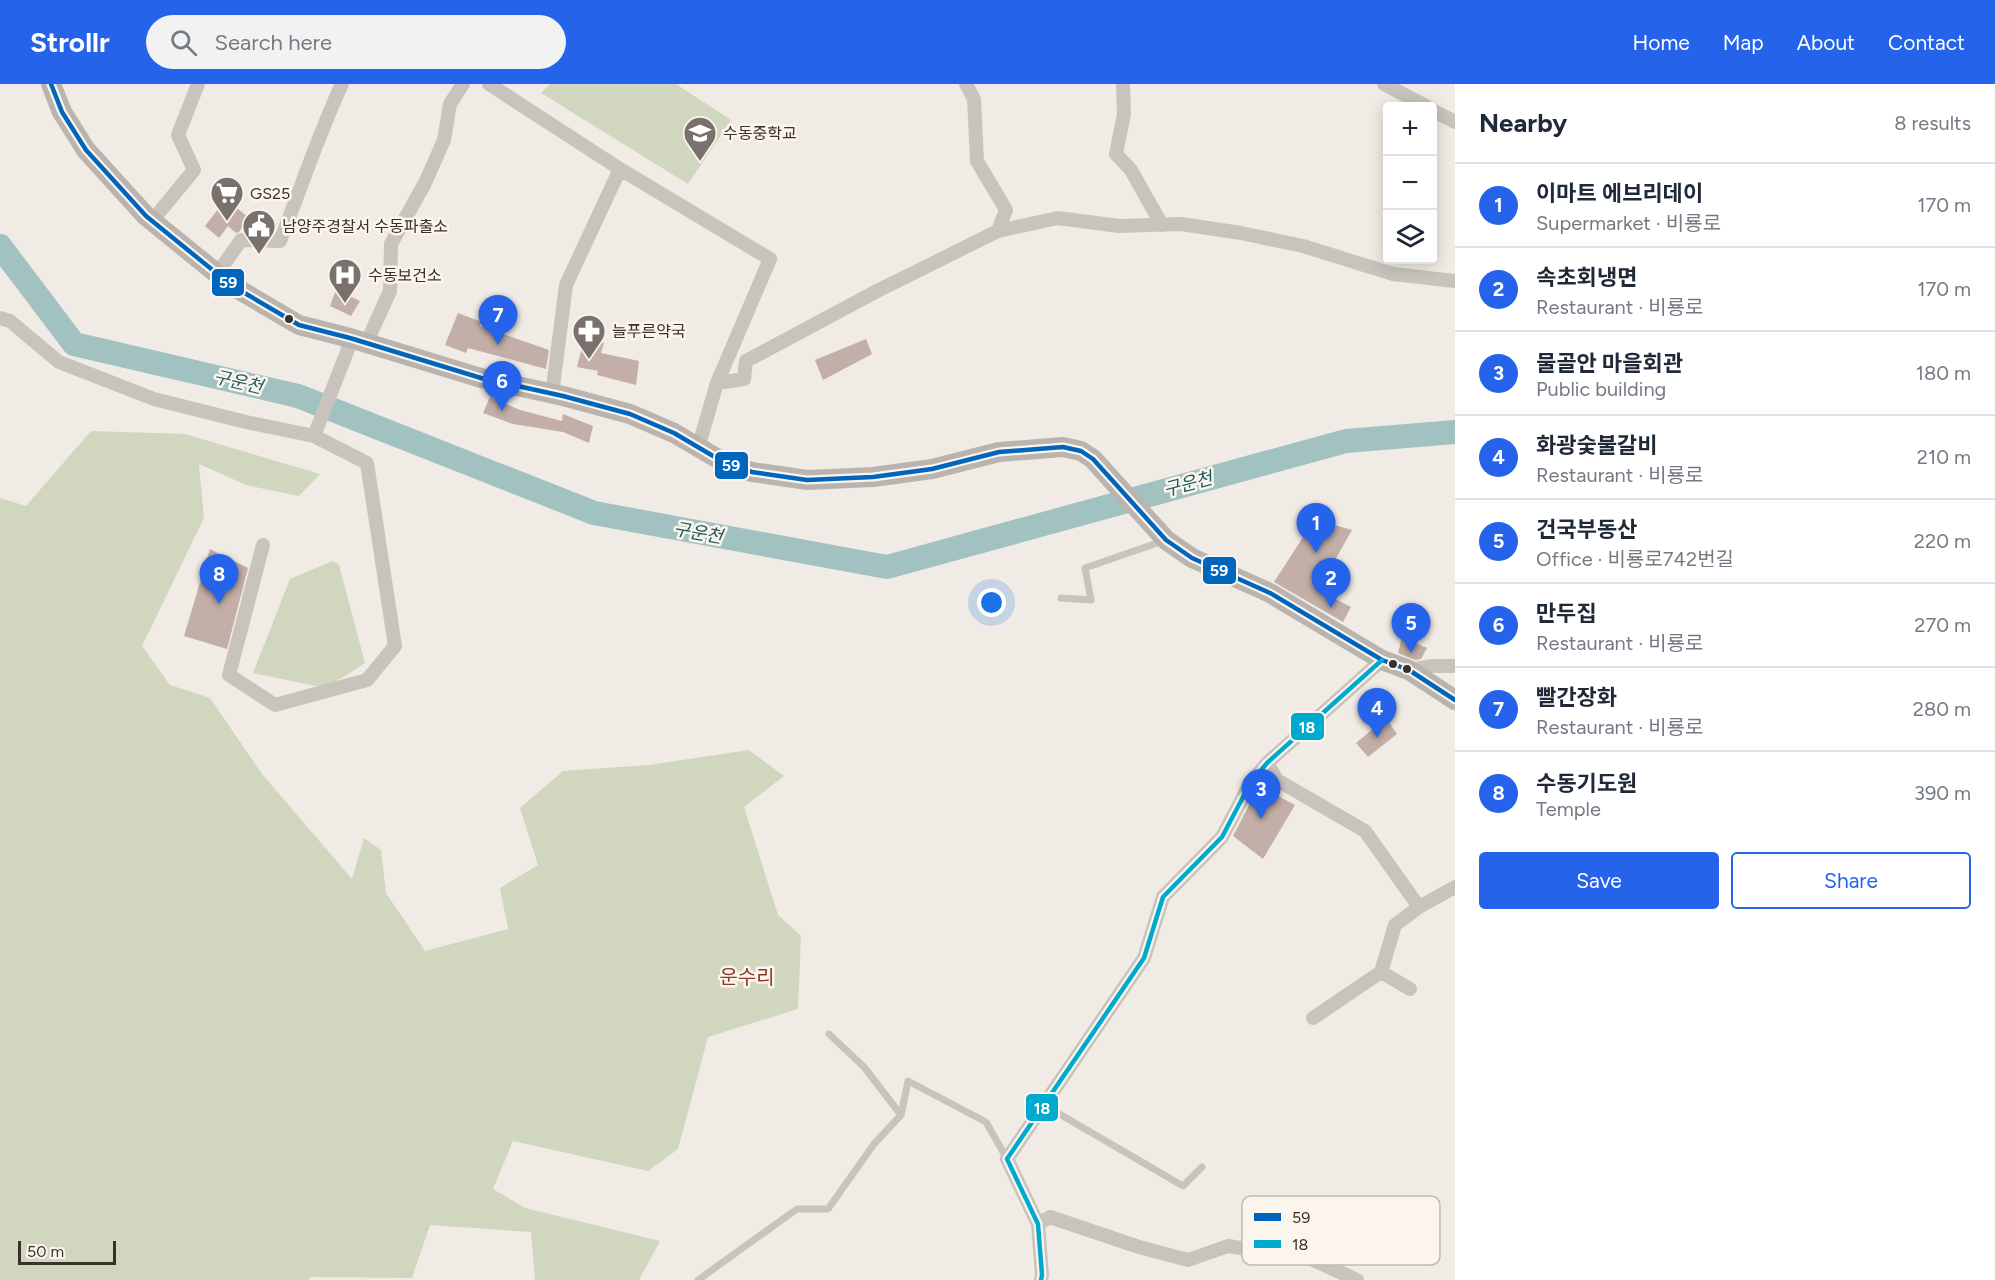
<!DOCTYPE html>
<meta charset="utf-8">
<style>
body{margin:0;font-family:Figtree,"Noto Sans KR",sans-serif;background:#f2f2f3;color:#1f2937}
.controls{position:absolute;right:18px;top:18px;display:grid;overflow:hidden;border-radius:6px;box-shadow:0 3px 15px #0003}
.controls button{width:54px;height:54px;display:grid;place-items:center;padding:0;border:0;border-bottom:2px solid #e0e1e3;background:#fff;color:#1f2937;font:30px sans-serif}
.scale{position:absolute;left:18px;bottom:15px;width:98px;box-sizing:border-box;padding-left:6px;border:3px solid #3b302b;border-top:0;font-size:16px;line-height:21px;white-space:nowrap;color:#3b302b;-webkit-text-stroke:4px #fbf5ee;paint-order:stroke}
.you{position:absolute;left:992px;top:519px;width:21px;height:21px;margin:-15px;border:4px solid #fff;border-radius:50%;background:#1a73e8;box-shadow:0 0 0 9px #1a73e833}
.badge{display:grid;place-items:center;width:39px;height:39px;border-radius:50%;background:#2563eb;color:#fff;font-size:20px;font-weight:700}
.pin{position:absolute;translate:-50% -50px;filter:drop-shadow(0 2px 3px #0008)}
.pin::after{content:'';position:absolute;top:32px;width:21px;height:18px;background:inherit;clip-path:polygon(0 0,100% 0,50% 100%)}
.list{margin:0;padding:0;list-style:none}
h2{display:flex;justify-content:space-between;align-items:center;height:78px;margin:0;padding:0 24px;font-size:26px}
h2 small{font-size:20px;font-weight:400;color:#747a83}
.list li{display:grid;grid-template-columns:39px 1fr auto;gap:18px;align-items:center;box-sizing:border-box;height:84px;padding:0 24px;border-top:2px solid #e0e1e3}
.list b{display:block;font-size:22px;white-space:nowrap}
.list p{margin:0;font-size:20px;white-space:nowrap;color:#747a83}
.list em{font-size:20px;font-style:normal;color:#747a83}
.actions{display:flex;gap:12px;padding:18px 24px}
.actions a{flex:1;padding:14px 0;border:2px solid #2563eb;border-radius:6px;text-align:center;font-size:21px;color:#2563eb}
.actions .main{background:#2563eb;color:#fff}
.icon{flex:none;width:33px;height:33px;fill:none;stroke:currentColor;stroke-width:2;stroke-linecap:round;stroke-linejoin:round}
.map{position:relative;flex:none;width:1455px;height:1196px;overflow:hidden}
header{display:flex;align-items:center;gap:36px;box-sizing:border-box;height:84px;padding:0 30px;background:#2563eb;color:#fff}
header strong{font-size:28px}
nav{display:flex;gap:33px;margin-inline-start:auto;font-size:21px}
.search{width:420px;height:54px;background:#f2f2f3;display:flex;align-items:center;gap:15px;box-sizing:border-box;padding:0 21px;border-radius:33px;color:#747a83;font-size:22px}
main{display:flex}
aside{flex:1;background:#fff}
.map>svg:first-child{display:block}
.green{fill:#d1d6bf}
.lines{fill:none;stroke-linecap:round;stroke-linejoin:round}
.river{stroke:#a1c2c1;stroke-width:24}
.building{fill:#c3afa7}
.lane{stroke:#c9c3be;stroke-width:7}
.street{stroke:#c9c3be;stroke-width:14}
.secondary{stroke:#bab3ae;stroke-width:20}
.bus-1-casing{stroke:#fbf5ee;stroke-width:9}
.bus-2-casing{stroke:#fbf5ee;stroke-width:9}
.bus-1{stroke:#0065bd;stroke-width:4.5}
.bus-2{stroke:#00a9ce;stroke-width:4.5}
.bus-dot{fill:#3b302b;stroke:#fbf5ee;stroke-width:2}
.labels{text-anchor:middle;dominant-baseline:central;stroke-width:5;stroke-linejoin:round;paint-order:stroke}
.poi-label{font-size:16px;fill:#3b302b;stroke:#fbf5ee;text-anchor:start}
.water-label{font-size:18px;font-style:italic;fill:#1f5a5e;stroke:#fbf5ee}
.quarter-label{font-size:20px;fill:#8c3b22;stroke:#fbf5ee}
.key{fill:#fbf5ee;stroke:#c1bab4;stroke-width:1.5}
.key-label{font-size:16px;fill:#3b302b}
.line-badge{stroke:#fbf5ee;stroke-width:2}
.badge-label{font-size:16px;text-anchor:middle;font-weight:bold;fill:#fff}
</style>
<header>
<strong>Strollr</strong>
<div class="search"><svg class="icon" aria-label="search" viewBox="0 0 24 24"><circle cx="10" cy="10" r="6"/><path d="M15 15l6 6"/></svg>Search here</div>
<nav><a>Home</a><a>Map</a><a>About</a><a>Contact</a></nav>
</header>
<main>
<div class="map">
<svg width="1455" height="1196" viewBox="0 0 1455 1196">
<rect width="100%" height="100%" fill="#f0ebe5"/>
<!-- green -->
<path class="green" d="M550,0H676L731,36L688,100L541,9Z
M91,347L185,350L320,390L299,412L246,401L199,380L204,434L142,562L170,601L210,614L262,690L352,795L364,754L381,766L386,809L425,867L508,845L500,804L538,781L520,724L563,687L649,681L749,666L784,692L744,723L778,831L801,852L798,925L708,953L678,1065L648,1087L513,1057L493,1105L525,1124L660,1157L639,1196H535L531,1148L430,1141L412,1194L309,1193L310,1196H0V414L26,422Z
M333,477L339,481L365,579L326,604L253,589L290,495Z"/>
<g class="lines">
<!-- river -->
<path class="river" d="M0,162L74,260L298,312L594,429L887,483L1346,357L1455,348"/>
</g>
<!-- building -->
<path class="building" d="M226,115L249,134L239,148L236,149L228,142L219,154L205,142Z
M336,206L360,217L351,232L330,222Z
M458,229L482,238L480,242L549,266L546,285L468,264L466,269L445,261Z
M584,255L604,259L601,269L639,277L636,301L597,291L598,287L577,283Z
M866,255L872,270L823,296L815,276Z
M490,313L520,326L562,337L563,330L593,342L589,359L563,348L513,340L483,329Z
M1334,441L1352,446L1318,506L1351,523L1343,538L1274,498L1307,447Z
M210,465L248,484L227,565L184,552Z
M1402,553L1427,564L1421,575L1415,576L1398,569Z
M1386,634L1397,650L1368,673L1356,659Z
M1259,702L1295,721L1263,775L1233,752Z"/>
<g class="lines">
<!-- lane -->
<path class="lane" d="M1061,514L1091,516L1085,484L1163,457
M829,950L864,983L901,1031
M1044,1021L1183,1102L1202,1083
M698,1196L797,1125H828L874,1060L901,1031L908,997L986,1038L1007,1075"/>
<!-- street -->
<path class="street" d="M489,0L620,85L770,175L717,299L698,364
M966,0L974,15L977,77L1006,126L998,147
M1123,0L1124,30L1116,70L1131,86L1162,141
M1384,0L1426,22
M1432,26L1455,38
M152,137L194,86L178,51L198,0
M217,190L241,156L280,157C301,105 318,51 342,0
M0,234L10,237L59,278L154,315L246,338L314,352L347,268L350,254
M366,260L390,207L391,160L425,99L444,56L450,20L463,0
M717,299L744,295L746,277L879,206L998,147L1058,134L1119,142L1181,140L1241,149L1303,162L1393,190L1455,197
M552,310L566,201L620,85
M263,461L229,591L275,621L367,596L395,562L367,379L314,352
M1409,586L1433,582H1455
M1267,679L1277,696L1365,747L1419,823L1455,803
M1381,888L1410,905
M1313,934L1381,888L1395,841L1419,823
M1038,1140L1050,1133L1139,1163L1188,1176L1228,1162L1311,1175L1357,1196
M1041,1196L1042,1191L1038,1140L1007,1075L1144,874L1163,813L1222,753L1251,698L1267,679L1382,576"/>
<!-- secondary -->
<path class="secondary" d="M51,0L62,28L86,66L146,132L231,201L299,241L350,254L481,294L563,312L630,330L674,349L725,379L752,388L807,396L873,393L932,385L999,368L1063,363L1081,367L1093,375L1166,456L1192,474L1270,509L1382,576L1409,586L1455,616"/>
<defs>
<path id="bus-1" d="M51,0L62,28L86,66L146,132L231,201L299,241L350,254L481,294L563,312L630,330L674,349L725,379L752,388L807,396L873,393L932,385L999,368L1063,363L1081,367L1093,375L1166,456L1192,474L1270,509L1382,576L1409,586L1455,616"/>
<path id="bus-2" d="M1041,1196L1042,1191L1038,1140L1007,1075L1144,874L1163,813L1222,753L1251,698L1267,679L1382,576"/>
</defs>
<!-- bus-1 casing -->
<use href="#bus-1" class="bus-1-casing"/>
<!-- bus-2 casing -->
<use href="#bus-2" class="bus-2-casing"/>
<!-- bus-1 -->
<use href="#bus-1" class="bus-1"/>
<!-- bus-2 -->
<use href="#bus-2" class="bus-2"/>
</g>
<!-- icons -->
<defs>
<symbol id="school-pin" viewBox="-11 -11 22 30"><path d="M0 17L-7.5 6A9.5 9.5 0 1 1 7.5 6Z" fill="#7a716c" stroke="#fbf5ee"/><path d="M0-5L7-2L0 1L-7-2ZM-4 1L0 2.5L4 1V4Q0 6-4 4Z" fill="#fff"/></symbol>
<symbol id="supermarket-pin" viewBox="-11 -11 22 30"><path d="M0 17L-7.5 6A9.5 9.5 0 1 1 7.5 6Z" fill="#7a716c" stroke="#fbf5ee"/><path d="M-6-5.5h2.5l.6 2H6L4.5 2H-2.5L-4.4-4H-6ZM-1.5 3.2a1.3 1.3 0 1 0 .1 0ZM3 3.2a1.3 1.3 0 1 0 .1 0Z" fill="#fff"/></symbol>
<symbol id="civic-pin" viewBox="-11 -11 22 30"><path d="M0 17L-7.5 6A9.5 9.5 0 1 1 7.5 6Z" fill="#7a716c" stroke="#fbf5ee"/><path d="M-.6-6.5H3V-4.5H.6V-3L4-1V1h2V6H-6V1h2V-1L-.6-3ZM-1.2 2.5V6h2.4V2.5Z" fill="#fff"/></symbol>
<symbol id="hospital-pin" viewBox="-11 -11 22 30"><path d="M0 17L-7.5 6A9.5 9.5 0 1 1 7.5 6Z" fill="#7a716c" stroke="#fbf5ee"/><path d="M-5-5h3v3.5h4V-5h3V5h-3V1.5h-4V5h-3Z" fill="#fff"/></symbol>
<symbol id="pharmacy-pin" viewBox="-11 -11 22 30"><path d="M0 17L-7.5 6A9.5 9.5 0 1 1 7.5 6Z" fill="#7a716c" stroke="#fbf5ee"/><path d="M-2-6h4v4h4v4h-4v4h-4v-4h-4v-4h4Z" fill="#fff"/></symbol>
</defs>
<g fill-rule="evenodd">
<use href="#school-pin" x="681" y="30" width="38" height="52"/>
<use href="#supermarket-pin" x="208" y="90" width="38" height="52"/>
<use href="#civic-pin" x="240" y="123" width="38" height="52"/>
<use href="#hospital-pin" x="326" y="172" width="38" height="52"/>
<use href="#pharmacy-pin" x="570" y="228" width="38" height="52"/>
</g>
<!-- markers -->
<g class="bus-dot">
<circle cx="289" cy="235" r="5"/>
<circle cx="1393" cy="580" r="5"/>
<circle cx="1407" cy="585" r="5"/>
</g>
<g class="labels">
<!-- poi labels -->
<g class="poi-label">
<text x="723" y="49">수동중학교</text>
<text x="250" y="109">GS25</text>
<text x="282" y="142">남양주경찰서 수동파출소</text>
<text x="368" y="191">수동보건소</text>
<text x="612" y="247">늘푸른약국</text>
</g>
<!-- water labels -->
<g class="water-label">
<text transform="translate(238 298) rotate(13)">구운천</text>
<text transform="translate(1188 400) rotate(-15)">구운천</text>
<text transform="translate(698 449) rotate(10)">구운천</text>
</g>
<!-- quarter labels -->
<g class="quarter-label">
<text x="747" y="893">운수리</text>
</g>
</g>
<!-- legend -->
<rect x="1242" y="1112" width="198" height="69" rx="9" class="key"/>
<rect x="1254" y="1129" width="27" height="8" fill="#0065bd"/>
<rect x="1254" y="1156" width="27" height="8" fill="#00a9ce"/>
<g class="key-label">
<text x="1292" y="1139">59</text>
<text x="1292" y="1166">18</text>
</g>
<g class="line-badge">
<rect x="211" y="184" width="34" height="29" rx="6" fill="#0065bd"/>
<rect x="714" y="367" width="35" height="29" rx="6" fill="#0065bd"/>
<rect x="1202" y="472" width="35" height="29" rx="6" fill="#0065bd"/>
<rect x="1290" y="628" width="35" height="29" rx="6" fill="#00a9ce"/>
<rect x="1025" y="1009" width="34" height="29" rx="6" fill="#00a9ce"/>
</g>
<g class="badge-label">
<text x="228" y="204">59</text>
<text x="731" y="387">59</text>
<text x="1219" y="492">59</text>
<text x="1307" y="649">18</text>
<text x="1042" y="1030">18</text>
</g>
</svg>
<div class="controls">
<button>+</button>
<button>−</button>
<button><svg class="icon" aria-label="layers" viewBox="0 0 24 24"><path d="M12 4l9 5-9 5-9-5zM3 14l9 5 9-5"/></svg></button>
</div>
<div class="scale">50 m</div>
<div class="you"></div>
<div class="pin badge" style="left:1316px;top:469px">1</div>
<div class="pin badge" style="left:1331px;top:524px">2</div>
<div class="pin badge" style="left:1261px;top:735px">3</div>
<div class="pin badge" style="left:1377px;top:654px">4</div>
<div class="pin badge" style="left:1411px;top:569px">5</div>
<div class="pin badge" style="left:502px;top:327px">6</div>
<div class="pin badge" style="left:498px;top:261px">7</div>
<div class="pin badge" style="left:219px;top:520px">8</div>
</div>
<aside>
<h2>Nearby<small>8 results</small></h2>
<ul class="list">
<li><span class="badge">1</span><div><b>이마트 에브리데이</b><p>Supermarket · 비룡로</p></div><em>170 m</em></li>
<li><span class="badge">2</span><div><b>속초회냉면</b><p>Restaurant · 비룡로</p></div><em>170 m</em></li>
<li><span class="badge">3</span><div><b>물골안 마을회관</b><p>Public building</p></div><em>180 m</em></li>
<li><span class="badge">4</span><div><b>화광숯불갈비</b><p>Restaurant · 비룡로</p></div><em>210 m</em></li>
<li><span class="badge">5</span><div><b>건국부동산</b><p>Office · 비룡로742번길</p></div><em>220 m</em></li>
<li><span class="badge">6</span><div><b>만두집</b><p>Restaurant · 비룡로</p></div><em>270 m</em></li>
<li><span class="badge">7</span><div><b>빨간장화</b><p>Restaurant · 비룡로</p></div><em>280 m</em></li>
<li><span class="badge">8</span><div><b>수동기도원</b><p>Temple</p></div><em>390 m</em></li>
</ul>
<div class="actions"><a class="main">Save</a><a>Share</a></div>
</aside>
</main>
